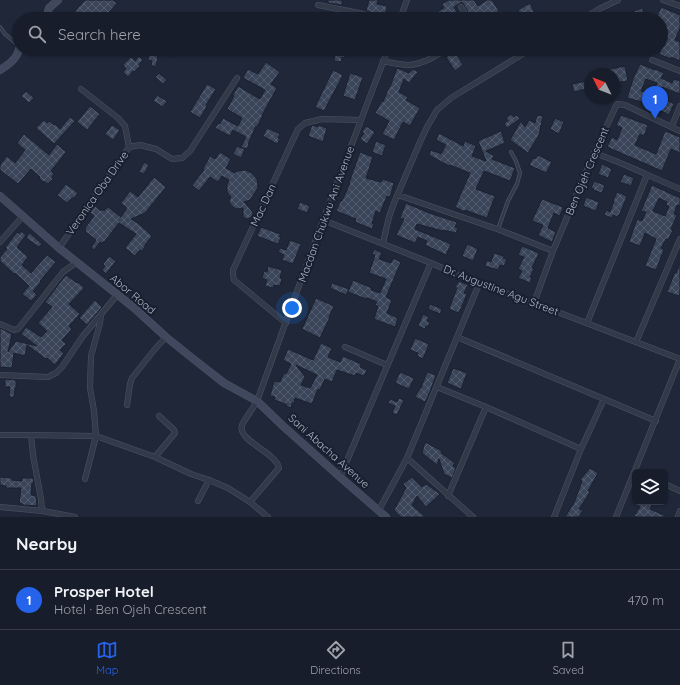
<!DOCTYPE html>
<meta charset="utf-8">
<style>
body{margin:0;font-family:Quicksand,sans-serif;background:#202633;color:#f1f3f6}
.controls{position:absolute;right:12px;bottom:12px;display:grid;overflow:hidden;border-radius:6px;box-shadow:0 1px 3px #0004}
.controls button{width:36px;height:36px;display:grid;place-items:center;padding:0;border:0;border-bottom:1px solid #363b47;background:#171d2b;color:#f1f3f6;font:20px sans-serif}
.compass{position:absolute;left:584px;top:68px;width:36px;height:36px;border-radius:50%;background:#171d2b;box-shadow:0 1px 3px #0004;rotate:312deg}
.you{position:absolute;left:292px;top:308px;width:14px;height:14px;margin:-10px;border:3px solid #fff;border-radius:50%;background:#1a73e8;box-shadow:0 0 0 6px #1a73e833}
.badge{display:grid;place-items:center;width:26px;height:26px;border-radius:50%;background:#2563eb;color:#fff;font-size:13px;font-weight:700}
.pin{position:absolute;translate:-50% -33px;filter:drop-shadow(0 1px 2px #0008)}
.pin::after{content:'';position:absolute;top:21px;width:14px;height:12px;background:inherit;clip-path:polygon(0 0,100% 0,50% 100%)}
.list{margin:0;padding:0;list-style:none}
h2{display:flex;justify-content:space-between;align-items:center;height:52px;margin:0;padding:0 16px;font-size:17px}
h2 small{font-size:13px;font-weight:400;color:#9ea2a9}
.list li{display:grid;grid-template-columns:26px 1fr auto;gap:12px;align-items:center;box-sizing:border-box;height:60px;padding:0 16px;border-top:1px solid #363b47}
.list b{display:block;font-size:15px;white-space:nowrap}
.list p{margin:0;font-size:13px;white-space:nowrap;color:#9ea2a9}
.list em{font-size:13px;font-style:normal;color:#9ea2a9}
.icon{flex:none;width:22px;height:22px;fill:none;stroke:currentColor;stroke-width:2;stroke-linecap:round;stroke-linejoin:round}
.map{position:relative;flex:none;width:680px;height:517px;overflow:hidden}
.search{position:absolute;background:#171d2b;box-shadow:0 1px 3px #0004;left:12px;right:12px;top:12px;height:44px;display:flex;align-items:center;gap:10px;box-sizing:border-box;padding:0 14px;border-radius:22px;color:#9ea2a9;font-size:15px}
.sheet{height:112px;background:#171d2b}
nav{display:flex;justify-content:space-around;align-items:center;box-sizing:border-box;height:56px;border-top:1px solid #363b47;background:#171d2b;font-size:11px;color:#9ea2a9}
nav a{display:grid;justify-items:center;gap:2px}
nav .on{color:#2563eb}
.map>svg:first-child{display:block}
.building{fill:url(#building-cross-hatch);stroke:#1a2130;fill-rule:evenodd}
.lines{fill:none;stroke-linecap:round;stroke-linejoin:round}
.lane-casing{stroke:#4d5464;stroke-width:4}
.street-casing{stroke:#4d5464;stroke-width:6}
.secondary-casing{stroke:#4d5464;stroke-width:8}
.lane{stroke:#323a49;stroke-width:2.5}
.street{stroke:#323a49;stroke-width:5}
.secondary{stroke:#40485d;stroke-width:7}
.labels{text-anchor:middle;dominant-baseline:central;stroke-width:4;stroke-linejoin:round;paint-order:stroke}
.street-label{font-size:11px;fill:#adb4c6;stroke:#181f2e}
</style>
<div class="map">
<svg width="680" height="517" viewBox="0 0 680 517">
<defs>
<pattern id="building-cross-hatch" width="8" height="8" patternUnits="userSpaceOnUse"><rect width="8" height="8" fill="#3a4559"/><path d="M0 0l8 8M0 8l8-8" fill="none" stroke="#545d6f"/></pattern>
</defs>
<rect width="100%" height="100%" fill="#1f2739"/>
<!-- building -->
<path class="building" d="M85,0H113L117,3L103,19H85L75,11Z
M328,0H342V5L328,3Z
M369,0H378L377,4L387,6L385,17L381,15L366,11Z
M449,0H474L478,6L487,0H492L499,11L492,16L490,19H472L464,5L462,2L454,7L461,19H431L429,16L444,8L442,4Z
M530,3L535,14L527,19H523L518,10Z
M661,7L680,15V28L675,40L680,42V61L671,57V59L659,54L661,50V19H656Z
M642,8L646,18L643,19H615Z
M315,12L334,18V19H313Z
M164,49H175L172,57L163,53Z
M336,49H346L344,58L342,57L341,62L334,61Z
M455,52L463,65L455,71L446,57Z
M149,54L158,56L156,67L151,65L152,61L148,60Z
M139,56L143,60L139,64L140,66L134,72L133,71L128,77L123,72L126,69L123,65L131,57L135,61Z
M266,62L280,72L271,84L277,88L262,115H263L257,127L256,126L248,144L249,145L247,149L241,147L246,137L233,130L230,136L215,128L218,123L220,124L223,118L238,126L242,118L227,109L234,96L233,95L238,86L260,99L265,90L243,78L248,69L258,74Z
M640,64L655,70V69L664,73L661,78L672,83L674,79L680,81V94L662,87L660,91L659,96L674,104L669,115L658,109L659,108L642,104V102L627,98L633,79ZM646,79L657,83L652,94L641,91Z
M625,66L628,81L620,82L621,90L614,92V74H607L606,70Z
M397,68L409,73L413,69L418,72L409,83L404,79L399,92L408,97L406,100L420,108L410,126L403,122L394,140L382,134L389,121L375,113L382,101L383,102L389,87H390Z
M333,70L343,75L324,111L315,107Z
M159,73L167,80L163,84L155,77Z
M350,73L363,77L355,100L343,96Z
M587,81L589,88L574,92L572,84Z
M207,84L216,89L206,105L207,106L200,118L190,112Z
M26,91L34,98L29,103L21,96Z
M157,95L167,101L163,107L153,101Z
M90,106L100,114L87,130L77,122Z
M511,114L514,117L517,115L520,119L507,128L504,123L508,121L506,118Z
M537,115L543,116L539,135L528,153L510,140L521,121L525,127L529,120L535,123Z
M621,115L648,125L644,136L640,134L635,145L656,154L665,131L680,137V153L671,149L662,171L607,147L612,137L617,140L622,128L616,125Z
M70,117L75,121L54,144L36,128L44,120L47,123L49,121L54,125L55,124L60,129Z
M555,118L564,122L559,134L550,129Z
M112,125L120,130L113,140L105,134Z
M312,125L318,127V125L327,128L323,142L308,136Z
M366,126L375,132L367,144L360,139L364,133L362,132Z
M267,128L280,134L278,138L280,139L277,144L263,136Z
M501,131L505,143L486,151L494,156L492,159L515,168L510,181L484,171L476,189L495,196L487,218L465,210V212L455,207L470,173L450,165L449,166L429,155L431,150L434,152L435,151L441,154L446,145L436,140L439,133L463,146L465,141L476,146L472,156L486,161L478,141Z
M24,134L49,155L57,144L66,152L51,171L54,174L52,177L53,179L48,184L44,181L43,182L39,178L40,177L31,169L18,184L0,170V165L7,156L15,163L25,150L17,143Z
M376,141L386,145L382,156L372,152Z
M237,146L245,149L241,158L233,154Z
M220,152L231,159L226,168L235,173L237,171L245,170L252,173L257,179L258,188L250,200L244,202L252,211L253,214L252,217L247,219L243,217V208L236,209L231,205L229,201L231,197L227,192V185L229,180L222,176L218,182L210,177L199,191L192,185L204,170L203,169L210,156L215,159Z
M360,152L373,157L366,178L381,182L383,179L394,183L390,197L387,196L380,213L376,211L372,223L374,224L372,229L355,222L356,219L336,211L341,200L342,201L350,183H349Z
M538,155L552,162L546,173L529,165L533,158L535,159Z
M144,162L149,165L144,174L139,172Z
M602,164L612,169L608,178L598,174Z
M624,174L634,178L631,186L620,182Z
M154,177L166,187L145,213L131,219L139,224L152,236L145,245V246L142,251L140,250L135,256L125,248L136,234L119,223L104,242V241L102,243L100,242L94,250L91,248L96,240L86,232L85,231L86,229L85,228L94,216L89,212L95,206L101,211L102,209L104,211L108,207L121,217L127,208L121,203L130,191L138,197Z
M594,181L605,185L602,193L593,190L594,189L591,188Z
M66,184L78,193L74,198H72L67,203L57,195Z
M652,185L680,198V206L677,205L674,214L677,215L671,229L673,230L668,240L666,239L661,248L664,250L656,270L645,266L656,239L645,233L640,246L629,242L637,219L642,221L646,212L641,211ZM659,198L667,202L666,205L669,206L665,216L653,211Z
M617,192L627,196L619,216L618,215V217L613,215L612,218L604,215L606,210L610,212L614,201H613Z
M586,197L599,202L596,211L583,206Z
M542,199L563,207L560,216L554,213L548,228L556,232L552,242L538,235L543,225L532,221Z
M300,202L310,206L307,213L297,209Z
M406,203L410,205L413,206L429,213L457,222L455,227L458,228L456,233L443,230V231L417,224L415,229L451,244L446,255L425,245L427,241L418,237L415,243L396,235L404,219L400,218Z
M261,227L283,235L279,236L281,237L278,244L257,236Z
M21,231L26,235L17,247L28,257L22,265L31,273L47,255L56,262L40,281L41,282L33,291L37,295L31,301L22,294L29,286L15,273L14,274L11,271L0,261V257L7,249L5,248L17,232L19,234Z
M30,233L42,244L39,247L26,238Z
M290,240L301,244L293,264L282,260L284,255L278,252L280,248L286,250Z
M467,244L478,249L473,261L462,256Z
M522,246L539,253L532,268L534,269L530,277L532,278L530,283L518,278L522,271L518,269L524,257L518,255Z
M374,249L382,253L379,259L391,263L393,258L401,262L386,297L392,300L387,313L398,318L395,327L374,319L378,306L375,305L377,302L368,298H366V299L348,292L353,280L372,288L371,290L380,293L386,279L369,273L375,255L372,254Z
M494,253L504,256L503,258L507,259L504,266L500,265L498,270L485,266L487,260L491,262Z
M109,256L116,261L106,274L102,270L105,266L103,264Z
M680,263V293L679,296L667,292L675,272L676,273Z
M268,266L282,270L280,278L282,279L280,286L274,285L273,288L265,286L267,280L262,278L264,271L267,272Z
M66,275L77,283L78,282L84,288L69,304L80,314L69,326L72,329L62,340L66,344L60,350L64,353L55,365L47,358L46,359L27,345L25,356L14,353L12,368L0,367V328L12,334L8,352L16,341L37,346L21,334L26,327L41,337L47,331L38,323L52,307L45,302Z
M459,281L468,285L464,293L467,294L459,313L449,309L457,288L455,287Z
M332,283L349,289L346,295L330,288Z
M316,298L334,306L329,317H330L320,338L302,329Z
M95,300L102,307L87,325L79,318Z
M430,304L442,309L440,314L428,309Z
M423,314L429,317L427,321L430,322L428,326H426L425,329L418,326Z
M415,338L429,344L423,359L417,356L418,353L410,350Z
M321,343L332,348L328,357L340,362L343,356L361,364L360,367L367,370L364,376L356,373L355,376L337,370L332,382L325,379L320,390L318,389L312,404L295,398L294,403H292L291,408L286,406L287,405L283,403L274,400L275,397L270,396L274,381L280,382L284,373L286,374L291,364L283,360L288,349L313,360ZM296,365L317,375L310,388L301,385L305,377Z
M453,368L467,373L461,389L447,383Z
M400,372L414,378L409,389L395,383Z
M427,372L436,375L430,392L425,402L415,397L420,388H421Z
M5,379L16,380V388H15L14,397H9L10,387H5Z
M399,398L404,400L397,415L392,413L395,406L388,403L390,399L397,402Z
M425,442L442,451L441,453L455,463L453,466L456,468L452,478L444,474L439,459L437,465L422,453Z
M590,468L598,473L588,491L590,492L579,509L583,510L579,517H565L574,503L582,481L580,480Z
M0,477L12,478V480L22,481V478H33L34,484L32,483L31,495L36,496L37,506L23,505V504L19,503L21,488H6V486L0,485Z
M412,477L422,487L426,484L440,494L426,507L417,496L412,505L425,517H401L394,510L406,488L403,484Z
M641,502H653L650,509L668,517H637L634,516L640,507L638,506Z"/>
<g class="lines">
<defs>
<path id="lane" d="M0,27L5,34L19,46
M498,229L508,201L517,184L520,173L516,161L511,152"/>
<path id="street" d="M663,0L680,6
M318,5L364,14L380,19
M461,7L468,19
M400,19L407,0
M494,19L500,15
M582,19L599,9L618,0
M652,60L680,71
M383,61C392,63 401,65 409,65C423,64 436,56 447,49
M81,89L118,118L125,126L129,147
M672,126L680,106
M594,153C624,163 651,177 680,189
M398,195L497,229L553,251
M323,220L431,263L479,284L534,303L680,359
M0,242L23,216
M383,243L389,217L394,203L420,142L427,127L437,110L451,98L531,49
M59,248L129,147L140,145L156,149L172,159L182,158L190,151L237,78
M534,303L553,251L594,153L616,106L617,104L625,105L680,131
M286,323L234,280L233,275V270L298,129L305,123L322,119L361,120
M587,323L647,175
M0,324L14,330L18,329L63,272L77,262
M457,337L656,421
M636,342L680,239
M345,347L387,365
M0,375L48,377L56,373L62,367L83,336L117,295
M437,387L486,407L581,449
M127,405L130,384L132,378L155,349L166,337
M0,435H25L96,436L155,457L191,474L209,480L228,488L250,502L268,517
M31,435L33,455L41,499L42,510
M155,457L175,433L174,430L159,416
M407,458L473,517
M340,477L431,263
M85,479L96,436L94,411L90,388L91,356L100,323L101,315
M665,484L680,491
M448,496L486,407
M198,501L209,480
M250,502L279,468C276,452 237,441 242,425C244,420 254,407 257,401L323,220L388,49
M0,507L43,511L75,517
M379,510L407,458L479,284
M554,517L581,449L604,399
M616,517L680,359
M678,517L680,511"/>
<path id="secondary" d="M46,19L49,8L58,0
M0,70C8,65 17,59 19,49
M0,196L59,248L133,307L166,337L196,361L224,383L257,401L283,426L340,477L386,517"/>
</defs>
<!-- lane casing -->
<use href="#lane" class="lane-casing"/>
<!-- street casing -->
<use href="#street" class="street-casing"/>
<!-- secondary casing -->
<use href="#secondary" class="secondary-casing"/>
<!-- lane -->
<use href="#lane" class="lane"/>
<!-- street -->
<use href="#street" class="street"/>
<!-- secondary -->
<use href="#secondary" class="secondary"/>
</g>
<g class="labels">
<!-- street labels -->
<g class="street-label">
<text transform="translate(587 171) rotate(-67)">Ben Ojeh Crescent</text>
<text transform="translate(97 193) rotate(-55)">Veronica Oba Drive</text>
<text transform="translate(263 205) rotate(-65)">Mac Dan</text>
<text transform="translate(326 214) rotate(-70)">Macdan Chukwu Ani Avenue</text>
<text transform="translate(501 290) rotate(21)">Dr. Augustine Agu Street</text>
<text transform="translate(133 294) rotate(40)">Abor Road</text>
<text transform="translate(329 451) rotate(42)">Sani Abacha Avenue</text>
</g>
</g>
</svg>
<div class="controls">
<button><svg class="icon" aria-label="layers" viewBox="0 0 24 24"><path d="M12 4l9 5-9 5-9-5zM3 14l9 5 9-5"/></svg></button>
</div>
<svg class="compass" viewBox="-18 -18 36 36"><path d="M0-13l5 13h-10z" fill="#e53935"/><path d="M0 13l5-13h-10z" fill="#9ea2a9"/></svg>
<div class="you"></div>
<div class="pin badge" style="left:655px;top:119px">1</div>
<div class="search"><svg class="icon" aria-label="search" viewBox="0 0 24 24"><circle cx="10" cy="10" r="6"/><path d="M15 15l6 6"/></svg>Search here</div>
</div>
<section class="sheet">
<h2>Nearby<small></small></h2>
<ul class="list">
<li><span class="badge">1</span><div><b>Prosper Hotel</b><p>Hotel · Ben Ojeh Crescent</p></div><em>470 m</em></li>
</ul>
</section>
<nav>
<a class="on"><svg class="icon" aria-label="map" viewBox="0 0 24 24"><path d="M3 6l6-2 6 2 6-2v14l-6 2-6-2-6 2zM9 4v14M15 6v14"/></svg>Map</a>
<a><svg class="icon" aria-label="directions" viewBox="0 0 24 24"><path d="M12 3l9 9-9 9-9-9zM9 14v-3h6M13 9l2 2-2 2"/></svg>Directions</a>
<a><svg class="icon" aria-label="saved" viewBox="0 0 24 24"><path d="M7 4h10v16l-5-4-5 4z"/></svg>Saved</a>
</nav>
